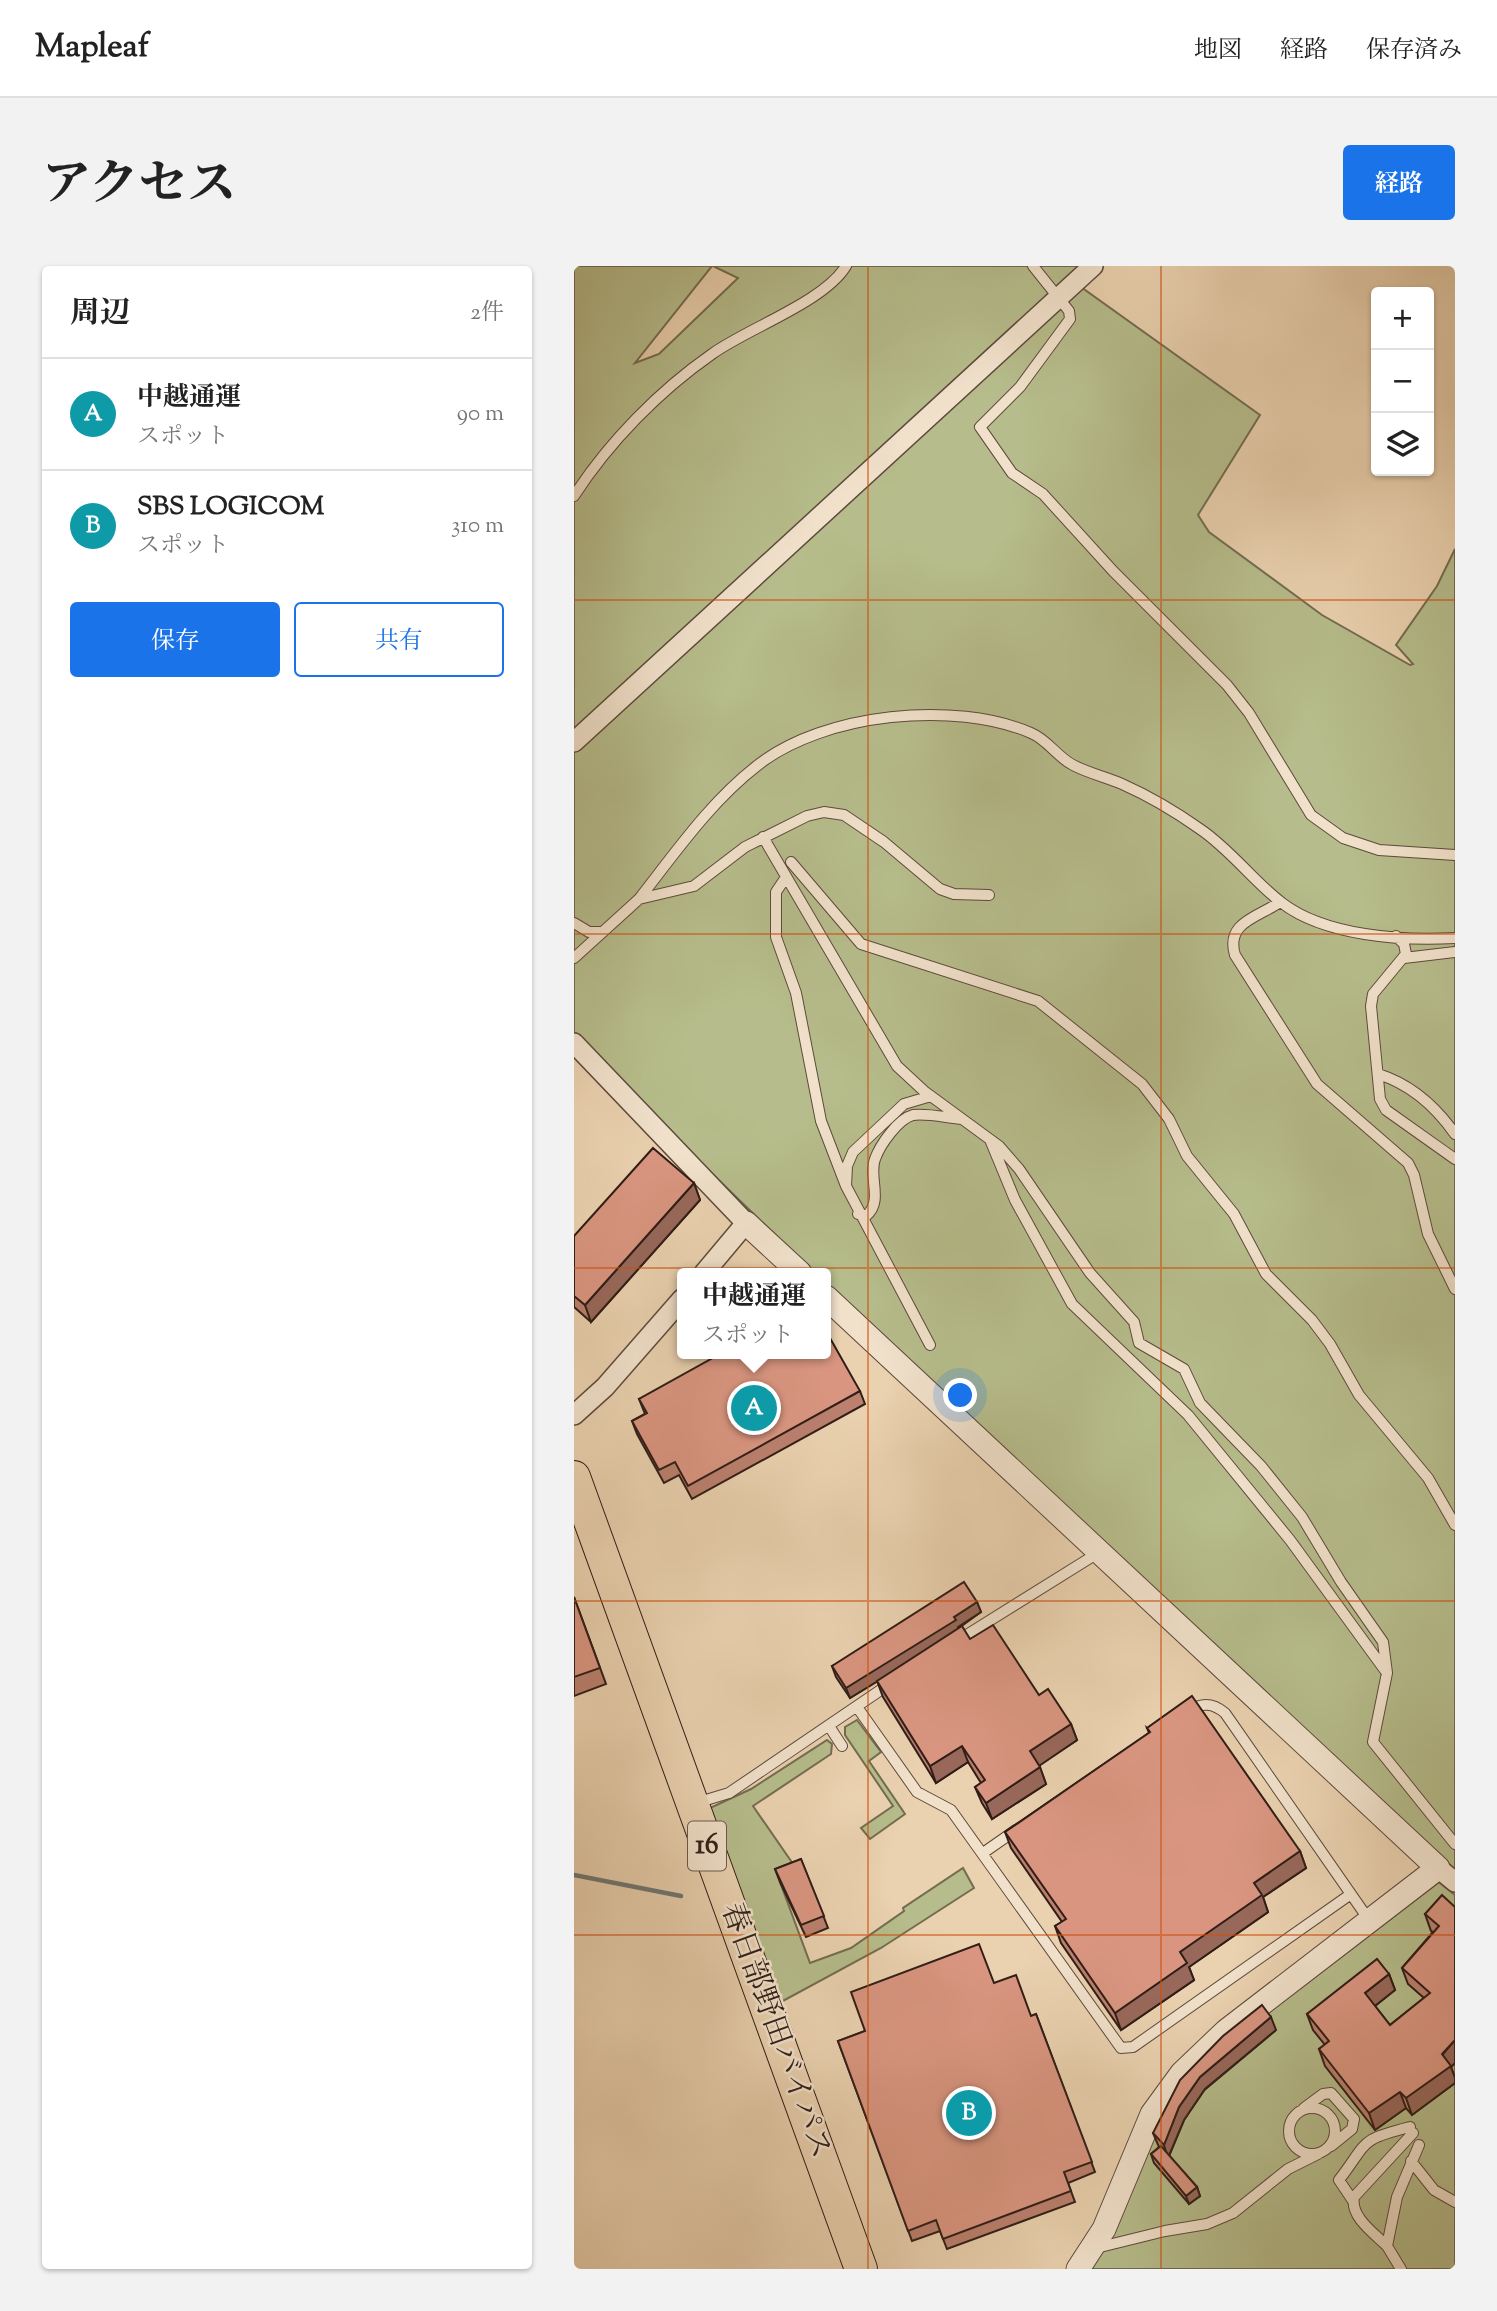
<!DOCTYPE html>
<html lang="ja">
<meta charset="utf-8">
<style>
body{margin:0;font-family:"Sorts Mill Goudy","Noto Serif JP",serif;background:#f2f2f2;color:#222}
.controls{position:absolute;right:21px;top:21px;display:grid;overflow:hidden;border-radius:7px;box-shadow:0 2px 5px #0004}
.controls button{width:63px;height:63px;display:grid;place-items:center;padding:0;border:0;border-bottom:2px solid #e0e0e0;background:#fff;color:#222;font:35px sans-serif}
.you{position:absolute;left:387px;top:1130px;width:24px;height:24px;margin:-18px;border:5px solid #fff;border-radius:50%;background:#1a73e8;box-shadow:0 0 0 10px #1a73e833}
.badge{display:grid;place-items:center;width:46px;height:46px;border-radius:50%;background:#1a73e8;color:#fff;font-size:23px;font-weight:700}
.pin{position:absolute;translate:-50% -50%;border:4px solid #fff;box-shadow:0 2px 7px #0006}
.popup{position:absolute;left:103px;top:1002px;width:154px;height:91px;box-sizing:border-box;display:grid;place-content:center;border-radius:7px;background:#fff;filter:drop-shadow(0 2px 5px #0005);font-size:23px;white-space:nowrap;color:#767676}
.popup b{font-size:26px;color:#222}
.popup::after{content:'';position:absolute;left:50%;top:100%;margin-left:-14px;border:14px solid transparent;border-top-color:#fff}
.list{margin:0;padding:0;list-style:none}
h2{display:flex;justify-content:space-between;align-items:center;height:91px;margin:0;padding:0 28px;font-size:30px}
h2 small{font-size:23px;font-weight:400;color:#767676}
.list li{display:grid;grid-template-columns:46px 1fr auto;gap:21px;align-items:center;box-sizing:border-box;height:112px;padding:0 28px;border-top:2px solid #e0e0e0}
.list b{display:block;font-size:26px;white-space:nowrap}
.list p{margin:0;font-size:23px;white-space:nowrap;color:#767676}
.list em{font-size:23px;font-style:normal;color:#767676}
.actions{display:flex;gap:14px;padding:21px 28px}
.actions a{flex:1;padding:16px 0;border:2px solid #1a73e8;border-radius:7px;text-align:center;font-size:24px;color:#1a73e8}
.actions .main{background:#1a73e8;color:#fff}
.icon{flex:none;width:38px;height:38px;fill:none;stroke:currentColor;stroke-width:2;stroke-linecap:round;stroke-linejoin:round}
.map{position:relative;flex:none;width:881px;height:2003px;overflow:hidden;border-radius:7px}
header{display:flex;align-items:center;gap:42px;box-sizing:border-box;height:98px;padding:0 35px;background:#fff;border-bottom:2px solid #e0e0e0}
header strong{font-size:33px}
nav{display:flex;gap:38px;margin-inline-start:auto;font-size:24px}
.intro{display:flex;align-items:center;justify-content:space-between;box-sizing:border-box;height:168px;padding:0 42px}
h1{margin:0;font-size:49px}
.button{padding:18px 32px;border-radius:7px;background:#1a73e8;color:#fff;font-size:24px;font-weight:700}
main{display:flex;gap:42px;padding:0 42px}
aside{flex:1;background:#fff;border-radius:7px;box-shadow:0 2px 5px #0004}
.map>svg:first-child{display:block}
.green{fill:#b6bc8b;stroke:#736c51;stroke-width:2}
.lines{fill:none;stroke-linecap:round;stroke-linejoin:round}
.stream{stroke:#6f7874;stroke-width:4.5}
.service-casing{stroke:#5e4a3d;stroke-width:12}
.minor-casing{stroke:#5e4a3d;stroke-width:22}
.tertiary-casing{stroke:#5e4a3d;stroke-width:25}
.trunk-casing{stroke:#301d17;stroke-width:34}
.service{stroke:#f1e1cb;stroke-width:10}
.minor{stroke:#f1e1cb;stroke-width:19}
.tertiary{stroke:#f1e1cb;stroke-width:23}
.trunk{stroke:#ead1af;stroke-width:32}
.wall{fill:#bb806e;stroke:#301d17;stroke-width:2}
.shaded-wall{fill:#98685a;stroke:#301d17;stroke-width:2}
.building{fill:#d99580;stroke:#301d17;stroke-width:2}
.grid{fill:none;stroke:#cc500e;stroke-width:2;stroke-opacity:0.55}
.labels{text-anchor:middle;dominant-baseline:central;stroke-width:5;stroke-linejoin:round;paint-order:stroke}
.shield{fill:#f1e1cb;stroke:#6a584d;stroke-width:2}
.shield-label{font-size:28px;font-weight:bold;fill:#301d17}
.street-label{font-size:30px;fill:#301d17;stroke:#f1e1cb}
</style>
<header>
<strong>Mapleaf</strong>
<nav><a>地図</a><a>経路</a><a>保存済み</a></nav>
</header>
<div class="intro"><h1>アクセス</h1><a class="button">経路</a></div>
<main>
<aside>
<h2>周辺<small>2件</small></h2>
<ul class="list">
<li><span class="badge" style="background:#0f9aa8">A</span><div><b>中越通運</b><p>スポット</p></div><em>90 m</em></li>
<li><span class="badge" style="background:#0f9aa8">B</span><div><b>SBS LOGICOM</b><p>スポット</p></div><em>310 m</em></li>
</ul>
<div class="actions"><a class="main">保存</a><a>共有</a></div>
</aside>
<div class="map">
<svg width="881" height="2003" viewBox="0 0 881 2003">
<rect width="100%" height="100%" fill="#ead1af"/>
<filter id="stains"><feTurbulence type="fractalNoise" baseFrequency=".00286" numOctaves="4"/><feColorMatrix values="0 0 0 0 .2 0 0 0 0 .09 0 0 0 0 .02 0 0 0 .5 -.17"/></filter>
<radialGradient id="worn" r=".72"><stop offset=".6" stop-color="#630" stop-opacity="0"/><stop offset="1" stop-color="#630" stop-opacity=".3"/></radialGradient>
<!-- green -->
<path class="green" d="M0,0H138L61,97L85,88L164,12L139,0H511L507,21L686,149L624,249L635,266L748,349L836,399L839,398L822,379L863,320L881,283V1623L505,1255L252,1018V1007H241L98,869L0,768Z
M283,1454L307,1486L295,1495L331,1548L296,1573L287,1562L319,1540L271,1469V1461Z
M253,1474L258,1478L257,1488L179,1540L226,1608L206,1616L236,1697L277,1682L330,1645L329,1642L389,1602L400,1622L307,1682L207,1736L136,1542L177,1523Z
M865,1616L881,1629V2003H515L582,1860L621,1803Z"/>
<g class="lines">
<!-- stream -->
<path class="stream" d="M0,1609L107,1630"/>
<defs>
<path id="service" d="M459,0L495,45L496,53L446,121L406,161L438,207L469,228L539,305L653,419L675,447L737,549L769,572L805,584L881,589
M0,230C35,176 85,125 138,88C174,62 250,36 272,0
M189,571L323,800L350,825L425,880L445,903L516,1007L560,1056L565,1077L610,1103L626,1137L687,1200L728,1251L767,1316L809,1376L813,1407L799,1476L881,1578
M217,596L287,678L464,735L568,818L595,853L613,890L660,948L692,1008L738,1054L756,1078L785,1129L854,1212L881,1259
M212,611L202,626V671L222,727L247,855L272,920
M65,633C101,587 137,535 184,499C250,447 381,434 457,467C474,474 483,491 499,499C514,507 532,511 548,518C575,530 602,546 626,563C657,584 679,615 708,637C751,670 828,675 881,672
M706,636C685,651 651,656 661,689L743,818L834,897L840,909L854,968L881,1023
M0,657L15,666H29
M822,670L830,678L832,688L799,728L797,740L806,833L812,844L881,893
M0,692L65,633L120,620L171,581L233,550L250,546L270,549L310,576L366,623L380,628L415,629
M830,692L881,686
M804,808C836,818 862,841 881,868
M417,876L441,934L498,1038L614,1149L716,1274L813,1407
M284,948L292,950C310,935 294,911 301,893C306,879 324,853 339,849C353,847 374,852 388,853
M356,1079L272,920L273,900L279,886L330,838L357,830
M383,1375L524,1287
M283,1441L343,1526L377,1544L547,1782L559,1781L777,1628
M615,1445C628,1436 639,1437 651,1447L795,1654
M255,1460L268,1480
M122,1537L155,1527L317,1417
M409,1587L442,1564
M715 1865a23 23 0 1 1 46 0a23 23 0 1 1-46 0Z
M730,1842L749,1828L757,1827L780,1853L778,1863L757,1880
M837,1895L860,1924L881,1936
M779,1935L765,1914C795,1875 784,1874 836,1861
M813,1980C800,1967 776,1951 780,1931L839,1867
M522,1982L591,1965L633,1958L659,1947L714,1903L744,1888
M827,2003L813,1980L823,1931L845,1879"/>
<path id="minor" d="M0,476L519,0
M0,777L172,957L130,1007
M0,1149L31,1121L108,1033
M864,1602L881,1616"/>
<path id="tertiary" d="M172,957L226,1007
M252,1031L864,1602L652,1765L608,1807L578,1848L530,1963L504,2003"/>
<path id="trunk" d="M0,1211L287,2003"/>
</defs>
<!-- service casing -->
<use href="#service" class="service-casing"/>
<!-- minor casing -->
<use href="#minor" class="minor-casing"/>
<!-- tertiary casing -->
<use href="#tertiary" class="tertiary-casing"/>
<!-- trunk casing -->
<use href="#trunk" class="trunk-casing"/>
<!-- service -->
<use href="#service" class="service"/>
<!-- minor -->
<use href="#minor" class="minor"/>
<!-- tertiary -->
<use href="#tertiary" class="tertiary"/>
<!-- trunk -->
<use href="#trunk" class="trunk"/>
</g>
<!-- wall -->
<path class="wall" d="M120,917L126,934L17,1056L0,1041V970Z
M286,1125L291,1138L118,1233L105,1209L90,1217L63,1168L58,1155L71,1148L65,1133Z
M0,1331L32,1418L0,1430Z
M403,1336L407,1346L385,1362L396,1373L465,1429L497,1458L503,1474L465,1499L472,1518L418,1553L408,1537L401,1521L407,1517L394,1496L362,1517L309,1431L303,1415L276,1432L262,1411L258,1400Z
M573,1462L726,1585L732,1602L689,1631L694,1646L615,1701L620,1714L547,1764L487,1677L481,1660L488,1656L437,1582L431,1566L575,1467Z
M227,1593L254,1662L232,1671L206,1616L201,1603Z
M881,1641V1797L877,1801L881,1812V1817L838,1849L832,1842L801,1864L751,1800L745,1783L751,1779L739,1764L733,1748L815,1708L821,1724L801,1740L816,1759L850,1732L834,1718L828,1702L859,1666L857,1665L851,1648Z
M420,1717L457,1750L462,1748L521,1906L494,1917L501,1936L373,1983L366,1965L338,1975L264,1775Z
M702,1764L631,1823L610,1854L595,1890L623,1921L626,1930L615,1938L580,1897L577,1888L585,1881L579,1867Z"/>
<!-- shaded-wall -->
<path class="shaded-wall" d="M120,917L126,934L17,1056L11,1039Z
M403,1336L407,1346L384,1361L386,1365L276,1432L272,1422Z
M497,1458L503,1474L462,1502L456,1485Z
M388,1480L394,1496L362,1517L356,1500Z
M466,1501L472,1518L418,1553L412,1537Z
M726,1585L732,1602L689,1631L694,1646L615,1701L620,1714L547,1764L541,1747L680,1617Z
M815,1708L821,1724L797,1743L791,1727Z
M697,1751L702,1764L631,1823L610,1854L594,1892L590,1879L605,1841L626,1811Z
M881,1774V1797L877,1801L881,1812V1817L838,1849L832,1832Z
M826,1826L832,1842L801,1864L795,1847Z
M623,1921L626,1930L615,1938L612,1930Z"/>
<!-- building -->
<path class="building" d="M79,882L120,917L11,1039L0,1030V970Z
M252,1065L286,1125L114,1220L101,1196L85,1204L58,1155L73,1147L65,1133L146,1088H252Z
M390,1316L403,1336L380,1351L382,1354L272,1422L258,1400Z
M0,1331L26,1402L0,1411Z
M419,1359L465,1429L474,1423L497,1458L456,1485L466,1501L412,1537L401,1521L411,1514L388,1480L356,1500L303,1415L388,1360L396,1373Z
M618,1430L726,1585L680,1617L688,1629L606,1686L613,1697L541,1747L481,1660L492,1653L431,1566L576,1466L573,1462Z
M227,1593L250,1650L227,1659L201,1603Z
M868,1629L881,1641V1774L868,1788L877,1800L832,1832L826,1826L795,1847L745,1783L755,1775L733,1748L803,1693L815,1708L791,1727L816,1759L856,1727L828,1702L865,1660L851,1648Z
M405,1678L420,1717L442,1709L457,1750L462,1748L518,1896L490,1906L497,1925L369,1973L362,1954L334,1965L264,1775L291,1765L277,1726Z
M688,1739L697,1751L626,1811L605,1841L590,1879L579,1867L606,1814L649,1770Z
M587,1880L623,1921L612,1930L577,1888Z"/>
<!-- grid -->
<path class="grid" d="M294,0V2003M587,0V2003M0,334H881M0,668H881M0,1002H881M0,1335H881M0,1669H881"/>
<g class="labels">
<!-- shield labels -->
<rect class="shield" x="114" y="1555.5" width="38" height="49" rx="5"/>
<g class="shield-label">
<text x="133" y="1580">16</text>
</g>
<!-- street labels -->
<g class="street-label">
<text transform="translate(201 1765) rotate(70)">春日部野田バイパス</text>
</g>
</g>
<rect width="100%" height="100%" filter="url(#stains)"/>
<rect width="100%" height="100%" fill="url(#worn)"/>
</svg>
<div class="controls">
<button>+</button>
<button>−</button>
<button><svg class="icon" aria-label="layers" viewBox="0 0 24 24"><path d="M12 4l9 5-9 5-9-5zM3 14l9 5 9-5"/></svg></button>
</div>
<div class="you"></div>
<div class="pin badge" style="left:180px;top:1142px;background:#0f9aa8">A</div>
<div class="popup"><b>中越通運</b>スポット</div>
<div class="pin badge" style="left:395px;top:1847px;background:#0f9aa8">B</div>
</div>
</main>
